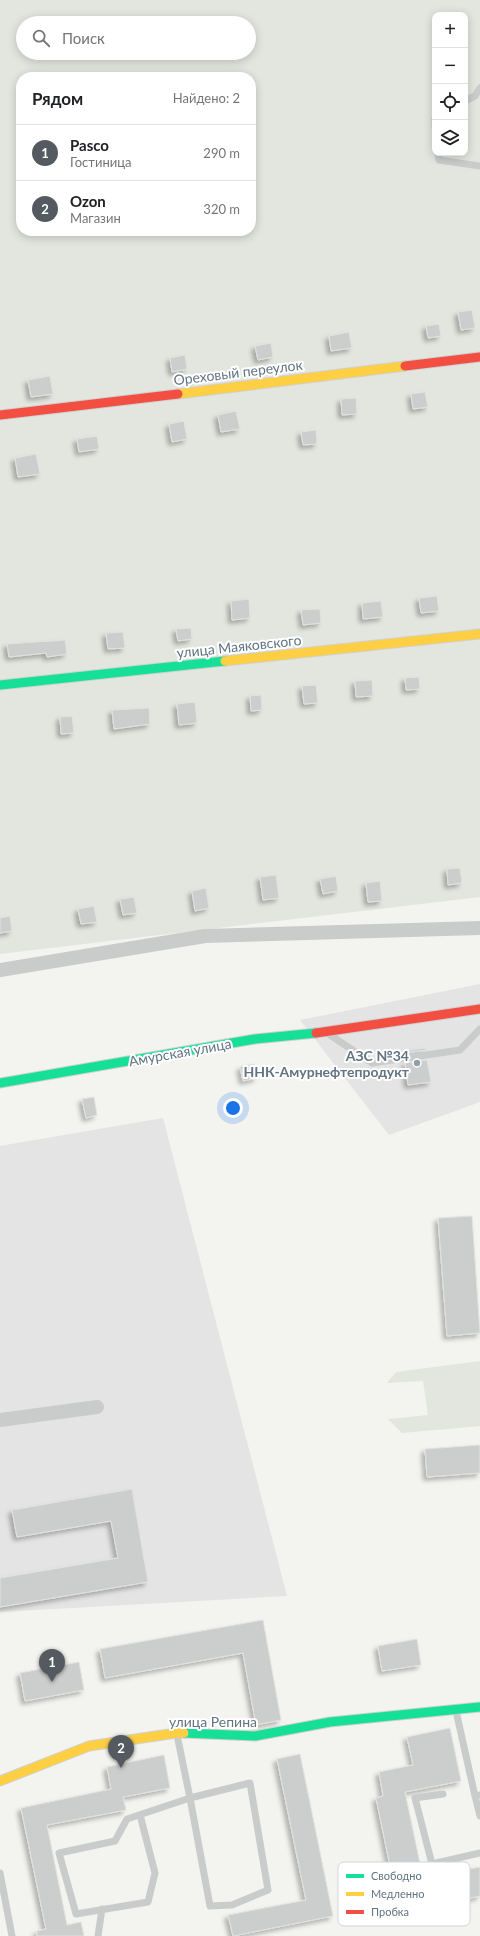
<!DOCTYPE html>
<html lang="ru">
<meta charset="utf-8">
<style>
body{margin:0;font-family:Lato,sans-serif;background:#f2f2f2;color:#202124}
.controls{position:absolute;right:12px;top:12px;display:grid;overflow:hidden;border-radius:8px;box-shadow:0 2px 10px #0003}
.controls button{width:36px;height:36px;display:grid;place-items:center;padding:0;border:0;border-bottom:1px solid #e0e0e0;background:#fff;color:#202124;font:20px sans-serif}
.you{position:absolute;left:233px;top:1108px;width:14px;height:14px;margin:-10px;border:3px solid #fff;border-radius:50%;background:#1a73e8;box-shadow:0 0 0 6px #1a73e833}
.badge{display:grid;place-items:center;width:26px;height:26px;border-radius:50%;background:#545a5f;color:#fff;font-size:13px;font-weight:700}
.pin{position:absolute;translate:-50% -33px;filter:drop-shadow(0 1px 2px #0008)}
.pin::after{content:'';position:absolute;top:21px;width:14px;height:12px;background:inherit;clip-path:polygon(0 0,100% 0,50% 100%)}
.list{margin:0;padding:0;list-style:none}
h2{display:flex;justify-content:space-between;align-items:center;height:52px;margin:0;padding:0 16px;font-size:17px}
h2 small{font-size:13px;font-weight:400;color:#757577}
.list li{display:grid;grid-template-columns:26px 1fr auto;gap:12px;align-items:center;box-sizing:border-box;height:56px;padding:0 16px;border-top:1px solid #e0e0e0}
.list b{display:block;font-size:15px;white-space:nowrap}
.list p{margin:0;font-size:13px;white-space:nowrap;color:#757577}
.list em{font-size:13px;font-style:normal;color:#757577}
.icon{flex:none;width:22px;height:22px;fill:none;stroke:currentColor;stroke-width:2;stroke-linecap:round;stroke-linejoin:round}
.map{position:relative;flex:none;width:480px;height:1936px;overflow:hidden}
.search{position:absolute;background:#fff;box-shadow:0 2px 10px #0003;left:16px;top:16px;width:240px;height:44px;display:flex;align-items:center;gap:10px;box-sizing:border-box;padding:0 14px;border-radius:22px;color:#757577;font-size:15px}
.panel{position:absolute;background:#fff;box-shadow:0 2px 10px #0003;left:16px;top:72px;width:240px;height:164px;border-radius:16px}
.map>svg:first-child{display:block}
.built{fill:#e3e4e3}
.green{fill:#e2e6de;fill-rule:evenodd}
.building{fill:#cccece;stroke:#e2e2e0;filter:url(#shadow)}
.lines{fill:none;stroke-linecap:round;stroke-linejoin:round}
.fast-casing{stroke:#cfd1d0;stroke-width:11}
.slow-casing{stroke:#cfd1d0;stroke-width:11}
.jam-casing{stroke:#cfd1d0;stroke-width:11}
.lane{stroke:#cacccc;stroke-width:7}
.street{stroke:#cacccc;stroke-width:14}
.fast{stroke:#16e098;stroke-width:9}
.slow{stroke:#ffcf43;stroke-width:9}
.jam{stroke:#f24e42;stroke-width:9}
.poi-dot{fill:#94a0a8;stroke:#fff;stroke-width:1.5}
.labels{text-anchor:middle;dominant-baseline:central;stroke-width:4;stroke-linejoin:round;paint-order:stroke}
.street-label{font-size:14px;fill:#617482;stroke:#fff}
.poi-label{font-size:14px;font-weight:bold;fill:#617482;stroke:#fff;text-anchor:end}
.key{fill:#fff;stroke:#d0d5da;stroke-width:1}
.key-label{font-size:11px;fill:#617482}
</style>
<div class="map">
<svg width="480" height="1936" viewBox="0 0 480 1936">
<defs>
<filter id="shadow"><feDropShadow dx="-3.5" dy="3.5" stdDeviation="2" flood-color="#0004"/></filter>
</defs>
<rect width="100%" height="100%" fill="#f3f3f0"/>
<!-- built -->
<path class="built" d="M480,984V1102L389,1135L300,1020Z
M163,1118L287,1596L0,1612V1146Z"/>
<!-- green -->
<path class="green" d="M0,0H480V897L0,954ZM435,15H465V153H435ZM23,23H249V53H23ZM21,77H251V231H21Z
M480,1361V1426L402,1433L388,1419L428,1415L423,1381L387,1383L396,1372Z"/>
<!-- building -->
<path class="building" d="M472,310L475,328L461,330L458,312Z
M439,324L441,336L428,338L426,326Z
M349,332L352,348L331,351L329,336Z
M271,343L273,357L258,360L255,346Z
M185,355L187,369L172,372L170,358Z
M50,376L53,394L31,397L28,380Z
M425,392L428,407L413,409L411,394Z
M356,398L357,414L342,415L341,399Z
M236,411L240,429L221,432L218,415Z
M184,421L187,439L172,442L169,424Z
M316,430L317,444L303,445L301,432Z
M97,436L99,449L79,452L77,439Z
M36,454L40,474L18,477L15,458Z
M437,596L439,611L421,613L419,598Z
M249,599L250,618L232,620L231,601Z
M381,601L383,617L363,619L362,603Z
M320,609L321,623L303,625L301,610Z
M191,628L192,639L178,641L176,629Z
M123,632L125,648L108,649L106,633Z
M65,640L67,654L47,657L46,653L9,657L7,644Z
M419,677L420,689L406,690L405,678Z
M372,680L373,696L356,697L355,681Z
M316,685L318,703L304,704L302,686Z
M261,695L262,710L251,711L250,696Z
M195,702L197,723L179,725L177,704Z
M149,708L150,724L114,729L112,710Z
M72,716L74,733L61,734L60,717Z
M460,868L462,883L448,885L447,869Z
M276,875L279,898L263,900L260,877Z
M336,876L338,891L323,894L320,879Z
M380,881L382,901L368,902L366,883Z
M206,888L209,908L195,911L192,891Z
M134,897L137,913L123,915L120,899Z
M94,906L97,922L81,924L78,909Z
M10,916L12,931L0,933V918Z
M426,1048V1050L404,1053L403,1051Z
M427,1060L431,1082L408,1085L405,1063Z
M254,1064L257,1078L243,1081L240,1067Z
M94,1097L97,1115L86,1118L82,1099Z
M472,1216L480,1333L447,1336L438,1218Z
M480,1445V1473L427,1477L425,1449Z
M132,1489L148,1582L0,1607V1578L118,1558L111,1521L17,1537L12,1510Z
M263,1620L281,1720L256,1725L243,1653L105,1678L100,1649Z
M417,1639L421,1665L382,1671L378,1646Z
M79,1662L84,1690L25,1701L20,1673Z
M450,1728L461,1781L405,1792L423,1878L480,1867V1896L422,1908L420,1901L398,1905L376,1798L383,1796L379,1772L413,1765L407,1737Z
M300,1754L333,1916L233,1936L228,1915L306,1900L277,1759Z
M164,1755L170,1788L123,1797L126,1810L47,1825L67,1925L81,1922L84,1936H37V1931L46,1929L21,1808L111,1789L107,1767Z"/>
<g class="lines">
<defs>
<path id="fast" d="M0,685L225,661
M0,1083L255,1039L316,1033
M184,1733L255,1736L330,1722L480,1707"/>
<path id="slow" d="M178,394L405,366
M225,661L480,634
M0,1781L89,1746L176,1733H184"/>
<path id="jam" d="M405,366L480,357
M0,415L178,394
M316,1033L480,1009"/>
</defs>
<!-- fast casing -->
<use href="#fast" class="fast-casing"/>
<!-- slow casing -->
<use href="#slow" class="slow-casing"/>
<!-- jam casing -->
<use href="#jam" class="jam-casing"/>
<!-- lane -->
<path class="lane" d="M465,101L475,96L480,88
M435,119V126
M438,153L439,160L480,166
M330,1035L372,1063L460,1050L480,1029
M456,1711L475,1796L480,1795
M250,1783L268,1890L232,1905L210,1906L190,1798Z
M443,1794L415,1798L432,1864L480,1853
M475,1796L480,1816
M140,1815L155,1873L148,1902L76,1914L59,1853L115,1841L127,1819L190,1798L177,1735
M0,1873L12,1936
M98,1936L102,1909"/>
<!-- street -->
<path class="street" d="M0,970L205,936L480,928
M0,1420L97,1407"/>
<!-- fast -->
<use href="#fast" class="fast"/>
<!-- slow -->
<use href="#slow" class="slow"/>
<!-- jam -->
<use href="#jam" class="jam"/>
</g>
<!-- markers -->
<circle class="poi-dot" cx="417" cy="1063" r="4"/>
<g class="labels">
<!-- street labels -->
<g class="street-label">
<text transform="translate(238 372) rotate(-7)">Ореховый переулок</text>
<text transform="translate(239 646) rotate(-6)">улица Маяковского</text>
<text transform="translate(180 1052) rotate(-10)">Амурская улица</text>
<text x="213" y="1721">улица Репина</text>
</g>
<!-- poi labels -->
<g class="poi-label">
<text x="409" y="1055">АЗС №34<tspan x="409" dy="16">ННК-Амурнефтепродукт</tspan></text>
</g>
</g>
<!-- legend -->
<rect x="338" y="1862" width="132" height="64" rx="6" class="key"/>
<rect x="346" y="1874" width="18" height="4" fill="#16e098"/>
<rect x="346" y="1892" width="18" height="4" fill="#ffcf43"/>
<rect x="346" y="1910" width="18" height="4" fill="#f24e42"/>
<g class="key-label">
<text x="371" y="1880">Свободно</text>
<text x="371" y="1898">Медленно</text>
<text x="371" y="1916">Пробка</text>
</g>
</svg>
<div class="controls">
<button>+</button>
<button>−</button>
<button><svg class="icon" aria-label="locate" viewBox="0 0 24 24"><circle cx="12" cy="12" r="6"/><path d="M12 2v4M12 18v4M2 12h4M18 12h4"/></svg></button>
<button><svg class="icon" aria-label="layers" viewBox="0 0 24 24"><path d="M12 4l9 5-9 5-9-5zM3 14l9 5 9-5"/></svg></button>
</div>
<div class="you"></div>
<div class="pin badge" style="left:52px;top:1682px">1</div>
<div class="pin badge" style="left:121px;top:1768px">2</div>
<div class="search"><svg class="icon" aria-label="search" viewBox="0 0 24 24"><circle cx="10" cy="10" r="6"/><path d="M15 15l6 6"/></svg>Поиск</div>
<section class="panel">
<h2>Рядом<small>Найдено: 2</small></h2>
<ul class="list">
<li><span class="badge">1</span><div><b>Pasco</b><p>Гостиница</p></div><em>290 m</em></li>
<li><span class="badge">2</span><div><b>Ozon</b><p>Магазин</p></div><em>320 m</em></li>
</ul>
</section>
</div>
